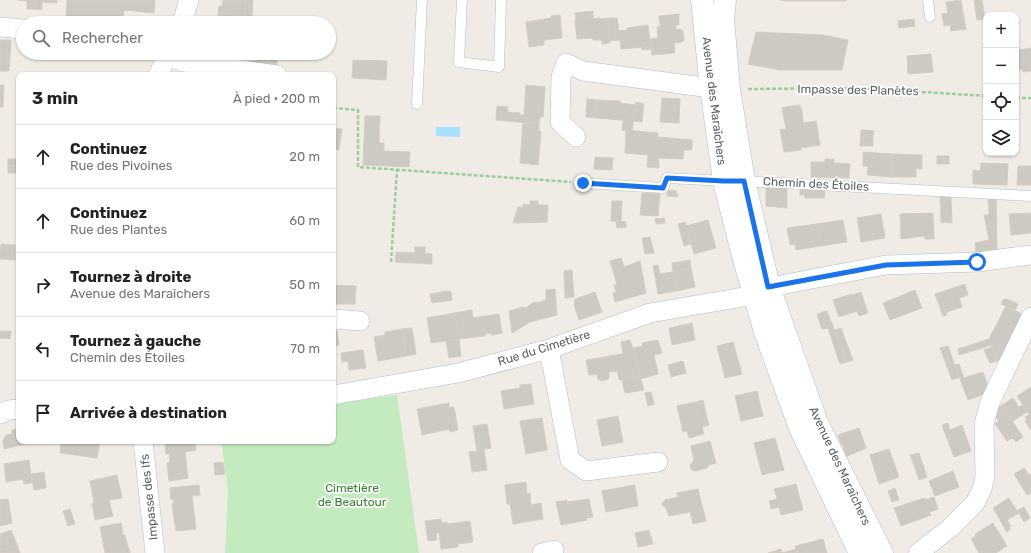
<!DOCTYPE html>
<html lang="fr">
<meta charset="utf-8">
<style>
body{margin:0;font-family:Rubik,sans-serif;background:#f2f2f2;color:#222}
.controls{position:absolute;right:12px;top:12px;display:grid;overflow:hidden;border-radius:8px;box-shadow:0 1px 3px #0004}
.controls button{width:36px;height:36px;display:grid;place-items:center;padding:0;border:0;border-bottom:1px solid #e0e0e0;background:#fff;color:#222;font:20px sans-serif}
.stop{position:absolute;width:12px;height:12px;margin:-9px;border:3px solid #1a73e8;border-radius:50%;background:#fff}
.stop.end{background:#1a73e8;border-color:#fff;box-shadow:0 1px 4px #0008}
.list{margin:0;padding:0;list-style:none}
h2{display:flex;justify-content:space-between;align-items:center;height:52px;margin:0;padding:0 16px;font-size:17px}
h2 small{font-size:13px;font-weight:400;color:#767676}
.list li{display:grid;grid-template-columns:26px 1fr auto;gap:12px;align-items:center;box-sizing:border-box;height:64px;padding:0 16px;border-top:1px solid #e0e0e0}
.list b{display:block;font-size:15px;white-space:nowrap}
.list p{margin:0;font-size:13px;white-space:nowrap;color:#767676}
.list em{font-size:13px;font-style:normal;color:#767676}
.icon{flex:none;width:22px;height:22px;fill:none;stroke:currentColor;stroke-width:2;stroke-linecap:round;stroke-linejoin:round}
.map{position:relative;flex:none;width:1031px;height:553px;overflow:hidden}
.search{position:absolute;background:#fff;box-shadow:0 1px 3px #0004;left:16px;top:16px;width:320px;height:44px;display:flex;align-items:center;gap:10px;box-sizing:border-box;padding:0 14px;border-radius:22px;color:#767676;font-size:15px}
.panel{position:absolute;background:#fff;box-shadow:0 1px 3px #0004;left:16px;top:72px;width:320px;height:372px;border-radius:8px}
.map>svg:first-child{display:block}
.green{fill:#c4eabf}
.water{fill:#a6e2ff}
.building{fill:#cdc9c3;stroke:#d5cdc2}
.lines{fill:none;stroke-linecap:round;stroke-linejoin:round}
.service-casing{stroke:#b7bbc0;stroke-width:11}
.minor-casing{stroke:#b7bbc0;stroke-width:20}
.secondary-casing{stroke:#b6bbc0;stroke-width:23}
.path{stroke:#99cea2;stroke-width:2.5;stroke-dasharray:4 2;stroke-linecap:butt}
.service{stroke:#fff;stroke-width:10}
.minor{stroke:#fff;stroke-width:19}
.secondary{stroke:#fff;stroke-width:22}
.route{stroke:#1a73e8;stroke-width:5}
.labels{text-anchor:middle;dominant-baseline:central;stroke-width:3.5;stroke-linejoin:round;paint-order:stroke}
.street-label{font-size:12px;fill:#5c6266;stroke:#fff}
.park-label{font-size:12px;fill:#33842d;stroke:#fff}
</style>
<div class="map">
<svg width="1031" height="553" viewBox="0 0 1031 553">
<rect width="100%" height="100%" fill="#f0ece5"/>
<!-- green -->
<path class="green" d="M397,395L419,553H225L228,489L221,441H333V404Z"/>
<!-- water -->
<path class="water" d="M436,127H460V137L436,136Z"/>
<!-- building -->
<path class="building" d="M17,0H35L34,9H27V1Z
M35,0H57V3L42,2V10L34,9Z
M67,0H155L154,13L124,10L123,19L148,21L150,23H66Z
M223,0H246L245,16L218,14L219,6H222Z
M246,0H253L252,16H245Z
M780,0H846V1H785Z
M961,0L966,29L951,31L950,25L944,26L942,14L948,13L946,2Z
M974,0H982L985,19L977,20Z
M593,11V18L576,20L575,13Z
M218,14L239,16L238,23H218Z
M679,14V25H676V30L679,29L683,31L684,39L682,42L674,43L675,53L652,55L650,39L658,38L657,27L660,26L659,16Z
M560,15L562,38L544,40V45L529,47L526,22L551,18V16Z
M600,18V19L608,18L610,43L602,44V40H593V38L577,39L575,20Z
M608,18H617L619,31L627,30V28L648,25L651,49L642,50V47L621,49L620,40L610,41Z
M914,19L915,26L899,28L898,21Z
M756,32L823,35L848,40L842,70H780L748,64Z
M0,40H11L9,71H0Z
M1016,46H1018L1019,50L1031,48V71L1023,72L1022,69L1016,70Z
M255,53H278L276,70L247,67L248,61H254Z
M931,54L933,72L908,74L907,56Z
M353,60L387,61L386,80L352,78Z
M0,85H4L3,107H0Z
M526,85L545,87L543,117H540L539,124L496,120L497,106L508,107L507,112L520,113V115H524Z
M662,98L680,99L679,123L660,122Z
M587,99L597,100L595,118L586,117Z
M597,100L620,101V103L636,105L632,131L622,130L623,120L595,118Z
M636,102L644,104L642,122L634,121Z
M800,105L802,111L792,112L791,106Z
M791,106L792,112L802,111L803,123L816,121L820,145L801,148V150L784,152L780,130L786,129L782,108Z
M365,116H380L379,143H384V151L410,152L409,167L363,165Z
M523,122L539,124V131L541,132L538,165L520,163Z
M333,128L342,129L339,150L333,149Z
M626,130L658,133L659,168L647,167L648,155L625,153Z
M861,130H864L863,146H860Z
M864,130L874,131L873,136H863Z
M863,136H873V146H863Z
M658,137L692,140V150H684L683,159L659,158Z
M863,152L893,154L892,177L867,175L868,166H863Z
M893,154L922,155V169H916V177H892Z
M937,156H949V164H937Z
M595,157L613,158L612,170L594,169Z
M8,159H19V166H8Z
M825,159H834V163L850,164L849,178L811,177V162H825Z
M981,163L1008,164L1007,185L973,184V170L980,171Z
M8,166H19V173H8Z
M1018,166H1031V185H1017Z
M766,186L787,187V208L766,206Z
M800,188L825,190L824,198H805V195H800Z
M668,190L676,191L678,197L667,196Z
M642,193L660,194L658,216L640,215Z
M940,196H951L952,223L941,222Z
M988,198H996L997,249L976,253L975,243L989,240L984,215H989Z
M530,201H538V205H548L547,222L513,223L518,207H523V204L530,205Z
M612,201H622L621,222L611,221Z
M933,213L934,239H925L924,236L901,239L900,214Z
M1031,213V233L1011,235L1009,214Z
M881,214L885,238L861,242L857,218Z
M664,218L665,223L656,224L655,219Z
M708,220L716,248L694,254L686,226Z
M843,220L847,242L820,246L817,224Z
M616,221L626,222V227L617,228Z
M685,222L691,244L684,246L678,224Z
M817,224L820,246L796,250L795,244L790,245L787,228Z
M650,237L654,253L645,254L642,238Z
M1,244L15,245V252L0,251Z
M415,247H425V253L432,254V264L395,262L396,252L415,253Z
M0,251L15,252V260L0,259Z
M621,258L624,267L640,261L646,293L615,302L613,293L616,292L614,285L617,284L610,261Z
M690,260L691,268L673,272L672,263Z
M658,265L660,274L673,272L677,291L658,294L653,266Z
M691,268L695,287L677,291L673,272Z
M572,270L574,297L565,298L564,271Z
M965,284L968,295L959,298L962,307L947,312V315L943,316L935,294Z
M333,285L356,286L355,304H333Z
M555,289L557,315L530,322L512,333L509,311L522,307L526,308L534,302L537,303L546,300V290Z
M915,290L922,308L890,320L883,303Z
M448,291L451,292L452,300L432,303L430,294Z
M595,292L602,312L579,320L574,305L575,299Z
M861,292L868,313L859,316L857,311L839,317L833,300L852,294V295Z
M1006,299L1018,304L1015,311L1001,304L1003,300Z
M1006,306L1026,316L1000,359L997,361L989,339Z
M472,310L473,318L499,314L502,333L492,335L491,333L485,334V336L459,339L454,313Z
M827,311L847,362L840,364L828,328L822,329L817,314Z
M454,313L459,339L431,343L427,318Z
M692,323L695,340L672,345L669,328Z
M412,328L416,354L406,356L402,329Z
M841,328L853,360L847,362L835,330Z
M402,329L406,356L378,361L374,337L385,335V332Z
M0,331H11L10,339L0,338Z
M333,331H337L339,345L333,346Z
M459,339L461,356L449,358L446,341Z
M989,339L991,345L979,349L977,343Z
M630,340L634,352L623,354L621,342Z
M658,340L662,353L654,355L658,374L641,379L633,348L643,346L642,343Z
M733,342L742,374L725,378L717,346Z
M977,343L979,349L959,355L958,349Z
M948,346L959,377L952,380L940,348Z
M992,347L997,361L990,363L984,350Z
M363,350L366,368L349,370L348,361L342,362L341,353Z
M634,352L640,377L619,380L617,371L609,372V376L608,379L602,381L598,379L597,374L589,375L586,360Z
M683,361L686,373L671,377L668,365Z
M959,364L964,378L983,372L990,392L968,400L955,365Z
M639,377H640L644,390L625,393L622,380Z
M531,384L534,404L504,409L501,391L520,388V385Z
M1031,387V417L1017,396Z
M757,391L763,416L741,421L735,396Z
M651,392L654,404L648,406L645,393Z
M1013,398L1019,407L1023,405L1027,412L1013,421L1002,405Z
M703,400L707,418L700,420L696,402Z
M696,402L700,420L707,418L709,425L702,427L704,434L689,438L687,431L683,432L677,406Z
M449,403V407H454L458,430L450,432L449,429L422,435L417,409Z
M1002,405L1023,437L1016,442L1012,438L1007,441L995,424L999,421L992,412Z
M1029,415L1031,417V430L1025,421L1027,420L1025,417Z
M618,416L623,442L602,446L597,420Z
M542,418L547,450L526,454L520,421Z
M948,423L950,430L962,425L971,451L954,457L942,425Z
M487,424L491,448L477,451L473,426Z
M859,428L866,448L845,457L843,450L844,449L842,443L841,444L838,435Z
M19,429V441H26V444L4,449L3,440L6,435L12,434V430Z
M775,438L784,470L762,475L754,443Z
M61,441H100L97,458L60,453Z
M184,441H195L196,450L185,452L188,478L169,481L167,463L170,462L169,454H166L165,443Z
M710,441L716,463L709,465L707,468L695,471L691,469L690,465L694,460L691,446Z
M889,449L899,477L879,484L870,455Z
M484,450L487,470L472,472L469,452Z
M919,453L922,462L914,465L910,455Z
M29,460L32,483L24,484L23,479L6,482L4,464Z
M223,462L225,474L215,475L214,463Z
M922,462L927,477L919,480L914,465Z
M1024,468L1029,475L1031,474V493L1027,495L1014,474Z
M953,471L959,487L935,496L929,481Z
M44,472L46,488L34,490L31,474Z
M117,475L122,498L109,500L113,516L95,520L92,503H94L90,481Z
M526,482L527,494L530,493L531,505L541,503L543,519L513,524L510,504H507L505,485Z
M796,484L803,510L781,515L779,507L771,509L769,501L777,499L774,489Z
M199,485L200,495L192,496L196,529L176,531L172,505L174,502L173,499L171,500L170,488Z
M635,485L638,506L606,512L602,491Z
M895,488L899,500L892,502L888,491Z
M698,489L706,521L693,524L690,512L669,516L666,508L662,505V503L665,501V500L678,497L677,493Z
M934,497L938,509L929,512L931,515L901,526L894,508L924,498L925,500Z
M1009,498L1017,511L1024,507L1030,518L1024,522L1019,513L1007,520L1011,526L1009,527L1010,530L1007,532L993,508Z
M8,499L12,523L0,526V500Z
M589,499L593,517L586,518L587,520L561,525L556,502L567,500V502Z
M70,509L75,524L68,526L63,511Z
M441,519L442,523L447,522L448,524L470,521L473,542L458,544V547L441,549L439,533H436L437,540L428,541L425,521Z
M121,523L123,535H125L128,548H129L130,553H105L100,527Z
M993,523L1007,546L996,553H979L971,539L976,536L975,534Z
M11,530L17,545L0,551V534Z
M649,530L653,544L638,547L635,533Z
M823,539L827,553H797L795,546Z
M17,545L20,553H0V551Z
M781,549L782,553L796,549L797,553H768Z"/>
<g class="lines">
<defs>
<path id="service" d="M462,0L459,62L499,67L501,0
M928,0L930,17
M417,104L422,0
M741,181L1031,196
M583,183L663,188L667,178L725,181"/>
<path id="minor" d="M182,23L189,0
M0,27L23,29
M168,56L184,62L277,75
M158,75L169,53
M576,137L560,122L561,77L566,63L583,71L711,88
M333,319L360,321
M549,349L570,460L586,471L658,462
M333,395L458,373L549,349L650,313L749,296L769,287L775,286L886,265L977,262L1031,255
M0,414L9,410L19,409
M143,441L155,553
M542,553L554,550
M918,553L950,528L975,503L982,489L985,476L984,424L990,402L1031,317"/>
<path id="secondary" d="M702,0L711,88L724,181L743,256L765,332L800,428L860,553
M725,0L723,19L729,89L744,181L769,287L817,423L882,553"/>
</defs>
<!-- service casing -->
<use href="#service" class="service-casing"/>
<!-- minor casing -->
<use href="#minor" class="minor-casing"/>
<!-- secondary casing -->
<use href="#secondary" class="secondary-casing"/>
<!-- path -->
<path class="path" d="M748,89L858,88L986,96
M1016,98H1031
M333,108L358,110V167L571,182
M391,262L397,170"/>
<!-- service -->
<use href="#service" class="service"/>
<!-- minor -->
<use href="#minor" class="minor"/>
<!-- secondary -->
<use href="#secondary" class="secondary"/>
</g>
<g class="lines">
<!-- route -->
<path class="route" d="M583,183L663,188L667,178L724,181H744L768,287L886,265L977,262"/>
</g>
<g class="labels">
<!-- street labels -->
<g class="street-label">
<text transform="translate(858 90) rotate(1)">Impasse des Planètes</text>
<text transform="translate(714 101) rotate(83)">Avenue des Maraîchers</text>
<text transform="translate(816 184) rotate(3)">Chemin des Étoiles</text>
<text transform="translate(544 348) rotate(-17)">Rue du Cimetière</text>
<text transform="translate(840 466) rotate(65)">Avenue des Maraîchers</text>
<text transform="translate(149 497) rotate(-96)">Impasse des Ifs</text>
</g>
<!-- park labels -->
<g class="park-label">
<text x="352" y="488">Cimetière<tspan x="352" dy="14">de Beautour</tspan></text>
</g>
</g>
</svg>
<div class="controls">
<button>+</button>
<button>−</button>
<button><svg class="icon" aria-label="locate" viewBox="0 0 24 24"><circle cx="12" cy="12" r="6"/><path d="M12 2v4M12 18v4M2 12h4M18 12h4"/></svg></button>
<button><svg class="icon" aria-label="layers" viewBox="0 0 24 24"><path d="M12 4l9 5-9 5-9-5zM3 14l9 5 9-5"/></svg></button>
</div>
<div class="stop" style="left:977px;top:262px"></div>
<div class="stop end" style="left:583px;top:183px"></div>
<div class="search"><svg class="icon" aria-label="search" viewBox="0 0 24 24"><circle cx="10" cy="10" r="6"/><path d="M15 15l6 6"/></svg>Rechercher</div>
<section class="panel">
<h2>3 min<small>À pied · 200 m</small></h2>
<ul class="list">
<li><svg class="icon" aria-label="ahead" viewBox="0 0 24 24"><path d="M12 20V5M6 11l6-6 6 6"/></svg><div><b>Continuez</b><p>Rue des Pivoines</p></div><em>20 m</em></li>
<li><svg class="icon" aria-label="ahead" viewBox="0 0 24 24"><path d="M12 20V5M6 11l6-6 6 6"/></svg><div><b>Continuez</b><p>Rue des Plantes</p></div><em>60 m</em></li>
<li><svg class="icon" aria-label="right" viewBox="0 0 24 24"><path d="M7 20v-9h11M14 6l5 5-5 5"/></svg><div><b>Tournez à droite</b><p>Avenue des Maraîchers</p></div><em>50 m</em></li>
<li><svg class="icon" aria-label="left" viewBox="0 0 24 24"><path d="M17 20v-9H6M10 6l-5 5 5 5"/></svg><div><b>Tournez à gauche</b><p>Chemin des Étoiles</p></div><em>70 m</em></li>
<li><svg class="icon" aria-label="arrive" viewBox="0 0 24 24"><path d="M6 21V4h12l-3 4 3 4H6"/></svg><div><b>Arrivée à destination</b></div></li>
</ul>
</section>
</div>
